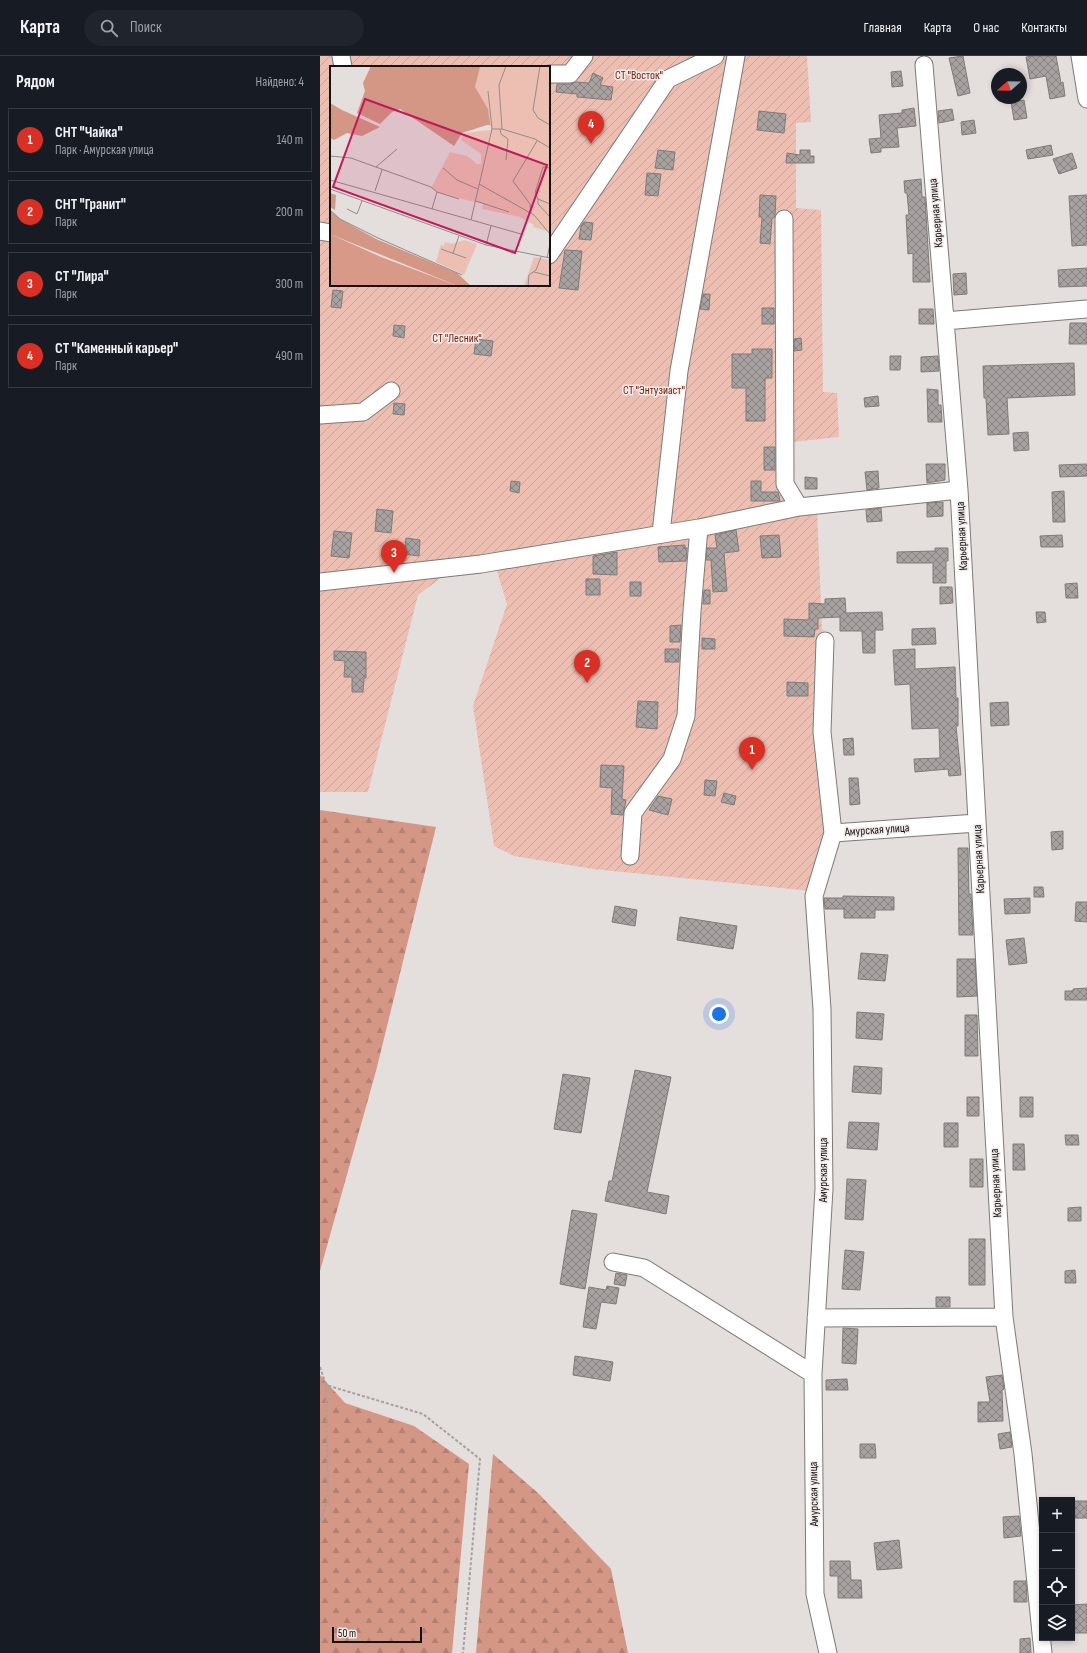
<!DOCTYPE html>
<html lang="ru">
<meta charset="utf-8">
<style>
body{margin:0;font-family:"Sofia Sans Condensed",sans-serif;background:#20242c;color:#f1f3f6}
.controls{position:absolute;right:12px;bottom:12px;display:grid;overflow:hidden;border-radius:0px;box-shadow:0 2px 6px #0003}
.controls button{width:36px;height:36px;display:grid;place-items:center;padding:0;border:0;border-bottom:1px solid #363941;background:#171b24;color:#f1f3f6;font:20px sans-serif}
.compass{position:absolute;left:671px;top:12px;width:36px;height:36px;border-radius:50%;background:#171b24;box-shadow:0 2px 6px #0003;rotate:250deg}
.scale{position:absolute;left:12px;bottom:10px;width:90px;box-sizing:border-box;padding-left:4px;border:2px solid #141212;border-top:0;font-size:11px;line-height:14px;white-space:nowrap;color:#141212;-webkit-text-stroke:3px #f2ebea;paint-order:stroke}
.you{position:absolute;left:399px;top:958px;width:14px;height:14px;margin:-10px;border:3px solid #fff;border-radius:50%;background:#1a73e8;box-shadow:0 0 0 6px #1a73e833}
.badge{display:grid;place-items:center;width:26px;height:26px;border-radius:50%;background:#d93025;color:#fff;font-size:13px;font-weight:700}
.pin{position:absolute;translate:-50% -33px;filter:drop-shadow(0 1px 2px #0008)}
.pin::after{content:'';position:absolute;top:21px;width:14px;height:12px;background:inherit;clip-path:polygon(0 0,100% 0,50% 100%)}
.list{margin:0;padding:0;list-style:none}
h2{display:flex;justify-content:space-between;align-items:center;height:52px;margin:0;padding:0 16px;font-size:17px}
h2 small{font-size:13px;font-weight:400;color:#9ea1a6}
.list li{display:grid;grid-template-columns:26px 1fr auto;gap:12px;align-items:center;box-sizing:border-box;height:64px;margin:0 8px 8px;padding:0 8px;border:1px solid #363941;border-radius:0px}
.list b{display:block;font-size:15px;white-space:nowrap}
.list p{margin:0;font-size:13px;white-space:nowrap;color:#9ea1a6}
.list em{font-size:13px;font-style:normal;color:#9ea1a6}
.icon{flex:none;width:22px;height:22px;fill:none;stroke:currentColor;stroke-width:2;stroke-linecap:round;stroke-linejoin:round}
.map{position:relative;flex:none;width:767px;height:1597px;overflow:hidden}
header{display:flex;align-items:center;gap:24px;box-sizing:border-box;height:56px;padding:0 20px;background:#171b24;border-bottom:1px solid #363941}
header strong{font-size:19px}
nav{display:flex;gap:22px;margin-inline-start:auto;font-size:14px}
.search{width:280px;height:36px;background:#20242c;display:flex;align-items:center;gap:10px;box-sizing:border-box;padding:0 14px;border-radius:22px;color:#9ea1a6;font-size:15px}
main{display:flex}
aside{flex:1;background:#171b24}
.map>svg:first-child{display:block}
.forest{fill:url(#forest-firs)}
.garden{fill:url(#garden-furrows);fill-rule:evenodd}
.building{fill:url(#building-cross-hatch);stroke:#807b79}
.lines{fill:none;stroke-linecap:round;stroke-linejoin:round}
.minor-casing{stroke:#7e7977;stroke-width:19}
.path{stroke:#a5a09f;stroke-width:2;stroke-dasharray:3 2;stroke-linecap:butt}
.minor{stroke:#fff;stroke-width:17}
.labels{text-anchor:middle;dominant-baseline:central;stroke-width:3;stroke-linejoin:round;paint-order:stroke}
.park-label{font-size:12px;fill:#6f2410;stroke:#f2ebea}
.street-label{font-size:12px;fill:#141212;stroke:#f2ebea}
.inset-road{fill:none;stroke:#918c8c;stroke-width:1}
.view{fill:#c2185b;fill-opacity:0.15;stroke:#c2185b;stroke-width:2}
.inset-edge{fill:none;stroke:#141212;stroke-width:2}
</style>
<header>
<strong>Карта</strong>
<div class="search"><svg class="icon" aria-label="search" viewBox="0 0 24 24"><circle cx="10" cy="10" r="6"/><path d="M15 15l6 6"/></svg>Поиск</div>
<nav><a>Главная</a><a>Карта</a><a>О нас</a><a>Контакты</a></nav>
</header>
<main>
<aside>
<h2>Рядом<small>Найдено: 4</small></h2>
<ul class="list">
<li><span class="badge">1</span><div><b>СНТ &quot;Чайка&quot;</b><p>Парк · Амурская улица</p></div><em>140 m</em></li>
<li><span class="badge">2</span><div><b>СНТ &quot;Гранит&quot;</b><p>Парк</p></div><em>200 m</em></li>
<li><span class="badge">3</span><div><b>СТ &quot;Лира&quot;</b><p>Парк</p></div><em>300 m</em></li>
<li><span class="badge">4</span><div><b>СТ &quot;Каменный карьер&quot;</b><p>Парк</p></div><em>490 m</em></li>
</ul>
</aside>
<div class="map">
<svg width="767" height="1597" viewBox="0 0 767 1597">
<defs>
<pattern id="forest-firs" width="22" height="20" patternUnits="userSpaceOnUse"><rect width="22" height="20" fill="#d49685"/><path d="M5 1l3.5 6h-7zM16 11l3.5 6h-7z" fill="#b58072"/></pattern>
<pattern id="garden-furrows" width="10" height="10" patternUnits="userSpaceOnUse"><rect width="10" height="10" fill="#edbfb3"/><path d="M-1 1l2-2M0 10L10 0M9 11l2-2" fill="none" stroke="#caa399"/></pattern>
<pattern id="building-cross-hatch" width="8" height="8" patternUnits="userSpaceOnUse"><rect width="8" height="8" fill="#a7a1a0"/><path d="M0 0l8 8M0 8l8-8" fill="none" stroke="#878281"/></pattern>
</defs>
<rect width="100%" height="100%" fill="#e4dedd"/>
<!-- forest -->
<path class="forest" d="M0,754L116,771L56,1015L0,1215Z
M0,1319L25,1347L94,1370L149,1408L132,1597H0Z
M173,1398L218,1437L291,1513L308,1597H156Z"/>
<!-- garden -->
<path class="garden" d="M0,0H487L491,66L476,67V152L501,154L503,336L517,337L519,381L472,386V428L478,440L497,454L502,573L508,580V677L520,767L500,836L273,813L194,800L174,790L153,650L187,548L176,512L121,522L98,539L48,736H0ZM11,11H229V229H11Z"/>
<!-- building -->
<path class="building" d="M643,0L650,37L638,40L629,2Z
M712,0H736L741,27L743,26L745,40L730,43L726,20L710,23L706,1Z
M581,15L583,30L572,31L571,16Z
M273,17L283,22L280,29L293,31L291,44L257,41V38L236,36L237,28H250L256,26L269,27Z
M704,44L707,62L694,64L691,46Z
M594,52L596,70L577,72L579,91L561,92V96L551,97L549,83L561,82L559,59L582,57V54Z
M632,53L634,64L619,67L618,55Z
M439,55L466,58L464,77L437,74Z
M654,64L656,77L642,79L641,66Z
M731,89L733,99L708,103L706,94Z
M338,94L355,96L353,114L335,112Z
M480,94H490V100H494V107H466L467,97L480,99Z
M752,97L757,112L739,118L733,103Z
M327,117L341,118L338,140L325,139Z
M601,123L602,141H605L610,226H593V197L588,198L586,159H589L587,137H585L584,125Z
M440,139L456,140L455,159L454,162H452L450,188L440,187L442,161H439Z
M767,139V189L752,190L749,140Z
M264,166L273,167L271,184L259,183L261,170Z
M245,194L262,195L258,234L239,232Z
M767,212V230L739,231L738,214Z
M646,217L647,238L634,239L633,218Z
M13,234L23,235L21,252L11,251Z
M383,238H390L389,254L380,253Z
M442,252H454V268H442Z
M599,253H613L614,268H599Z
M750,267H767V288H749Z
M74,269L85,270L84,282L73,280Z
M481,282L482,294L474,295V283Z
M156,283L173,285L171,300L154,298Z
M432,293H452V322H445V365H426V332H412V298H432Z
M570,300H581L580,314H570Z
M618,300L619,315L601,316V301Z
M754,307L755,339L687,342L689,378L668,379L666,342H664L663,310Z
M607,333L618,334V349H621L622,366H608Z
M558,340L559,350L545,351L544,342Z
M74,347L85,348L84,359L73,358Z
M708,376L709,394L694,395L693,377Z
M444,391H455V414H444Z
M606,408H625V424L607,427Z
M767,408V420L740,421L739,409Z
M558,415L559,432L547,434L545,416Z
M485,421L497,422V433H485Z
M191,425L200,426L199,437L190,435Z
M431,425H441V436H458L460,445H431Z
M744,435L745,466H733L732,436Z
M623,446V460L607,461V447Z
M561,452L562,465L547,466L546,454Z
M57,453L73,455L71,477L55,475Z
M416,474L419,495L404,497L407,535L393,536L391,504H386L387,492H397L395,479Z
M14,475L32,477L29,502L11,500Z
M459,479L461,501L442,502L440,480Z
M742,479L743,491H721L720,480Z
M86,482L100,484L99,500L84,498Z
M365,489V492H367L366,505L339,506L338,491Z
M615,492H628V505H626V527H613V507H577V496L615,495Z
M297,496V519L273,518V500Z
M266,523H280V539H266Z
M310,526H321V540H310Z
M757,527L758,542H746L745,528Z
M620,531H632L633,547L620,548Z
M384,534H390V548H383Z
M525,542L526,557L562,556L563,574H555V597H543L542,575H520V561L498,562V573H495L494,581L464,580V563L489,564V547L505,548V543Z
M716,556H725L726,566L717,567Z
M361,569L360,586H350V570Z
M615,572L616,588L592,589V573Z
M382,582L395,583V593H382Z
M345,593H359V606H345Z
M595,593V613L635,611L636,642H638V670H636L641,719L629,720L628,713L595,716L594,703L620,702L619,672L592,673L590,628L575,629L573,594Z
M14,595L46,596V622H44L43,636H32V621H24L25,605L14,604Z
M467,626L488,627V640H467Z
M318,645L338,646L337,673L316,671Z
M688,646L689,669L671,670L670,647Z
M533,682L534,699H524L523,683Z
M281,709L304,710L302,743L306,744L303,759L291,758L292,732L280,731Z
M529,722H538L540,748L530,749Z
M385,724L397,725L395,740L384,739Z
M404,737L416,740L414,749L401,746Z
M338,740L352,743L348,759L329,754Z
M743,775V793L732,794L731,776Z
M638,792H648L649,838H651L653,879H639Z
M714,831H723L724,841H714Z
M523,840L574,841V854H555V862H524V853H505L504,842H523Z
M710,842V857L685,858L684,843Z
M756,846H767V866L755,865Z
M295,850L317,854L315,870L292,866Z
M360,861L417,870L413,893L357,884Z
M704,882L707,907L689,909L686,884Z
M541,897L568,899L565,925L538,923Z
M637,903H655L657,940L637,941Z
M767,932V944H745V935H753V933Z
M537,956L564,958L562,984L536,982Z
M645,959H657L658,1000H645Z
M534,1010L562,1012L561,1038L532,1036Z
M315,1014L351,1021L327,1136L349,1140L346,1158L285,1145L289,1125H292Z
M243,1018L270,1022L261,1077L234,1073Z
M647,1041H659V1060H647Z
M700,1041H713V1061H700Z
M529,1066L559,1067L557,1094L527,1092Z
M624,1067H638V1091H624Z
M745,1079H758L759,1089H746Z
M693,1088H704L705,1114H693Z
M650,1103H663V1131H650Z
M527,1123L546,1124L543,1164L525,1163Z
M761,1151V1165H748V1152Z
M252,1154L277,1158L265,1233L240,1228Z
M649,1183H665V1229H649Z
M525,1194L544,1196L540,1234L522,1233Z
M755,1214L756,1227H745V1215Z
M296,1217L307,1219L305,1230L294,1228Z
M287,1230L299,1232L296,1248L281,1246L276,1273L263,1271L269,1231L286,1234Z
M616,1241H630V1251H616Z
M523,1272L538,1273L536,1308L522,1307Z
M255,1300L293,1306L290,1325L253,1319Z
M682,1319L684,1333L682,1334L683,1365L658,1366V1346H670L666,1321Z
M527,1323L528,1334H506V1324Z
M690,1376L692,1391L680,1393L678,1378Z
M540,1388H555L556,1402H540Z
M753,1445H767V1462H754Z
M699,1460L701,1480L684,1482L683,1461Z
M579,1484L582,1512L557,1514L554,1487Z
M510,1505H530L531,1524H541L542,1542H518V1520H510Z
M694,1525H706L707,1546H694Z
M767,1548V1577H752V1549Z
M710,1582L711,1597H700V1583Z"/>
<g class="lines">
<defs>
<path id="minor" d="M21,0L23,11
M760,0L767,43
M604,9L639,434L684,1261L703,1398L723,1597
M229,18H250L264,0
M464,163L465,428L479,451
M0,175L11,177
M229,199L348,23L395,0
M625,265L767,253
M0,359L43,356L71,335
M341,477L359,315L416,0
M0,526L161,508L379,472L479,451L639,434
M505,585L502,676L513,777
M310,800L313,757L352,703L366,660L372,555L379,472
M293,1206L324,1212L493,1318
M496,1262L684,1261
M508,1597L495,1538L493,1318L504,1133L502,953L494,840L513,777L657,767"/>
</defs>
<!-- minor casing -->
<use href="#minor" class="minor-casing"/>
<!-- path -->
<path class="path" d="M0,1311L6,1329
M0,1465L8,1444L6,1329L103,1358L160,1403L143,1597"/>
<!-- minor -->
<use href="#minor" class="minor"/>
</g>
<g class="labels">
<!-- park labels -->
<g class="park-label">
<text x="319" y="19">СТ "Восток"</text>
<text x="137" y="282">СТ "Лесник"</text>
<text x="334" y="334">СТ "Энтузиаст"</text>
</g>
<!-- street labels -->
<g class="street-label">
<text transform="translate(616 157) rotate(-95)">Карьерная улица</text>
<text transform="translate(642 480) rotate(-93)">Карьерная улица</text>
<text transform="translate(557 774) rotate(-4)">Амурская улица</text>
<text transform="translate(659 803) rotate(-93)">Карьерная улица</text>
<text transform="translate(503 1114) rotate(-90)">Амурская улица</text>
<text transform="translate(676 1127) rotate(-93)">Карьерная улица</text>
<text transform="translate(494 1438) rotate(-91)">Амурская улица</text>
</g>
</g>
<!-- overview -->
<g transform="translate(10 10)">
<rect width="220" height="220" fill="#e4dedd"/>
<path d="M41,0H220L179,60L157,59L132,67L124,80L70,43L62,46L50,58L27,47L35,25L33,17ZM0,37L12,44L50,61L32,70L17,67L4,74L0,72ZM0,127L6,129L5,144L0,141ZM0,144L10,153L46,173L127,207L141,220H128L0,168Z" fill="#d49685"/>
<path d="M147,0H220V169L217,165L203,161L204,159L190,151L152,143L153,138L108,127L101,122L120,86L137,90L147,98H151V88L131,74L134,67L161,64L158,43L145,21L150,1ZM134,174L147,178L134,209L106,196L111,178L113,181L115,176L122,178ZM204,191L220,194V220H194Z" fill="#edbfb3"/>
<path d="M0,168L51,191L128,220H0Z" fill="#d89988"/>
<path class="inset-road" d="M210,0L203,44L208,52L220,59M158,25L162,63M170,63L171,68L178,73L176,94M172,63L169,19L176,0M0,90L21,92L101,121L107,126L102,143M46,101L67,83M113,102L127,114L148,123M220,102L213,101L205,127L208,133V138L220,151M0,114L191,168M149,118L204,149L220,168M0,123L156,179L220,192M45,125L52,104M107,126L129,133M208,133L220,138M146,135L179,146M17,143L27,148L32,135M0,144L10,153L48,172L132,209M201,147L200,138L183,115L207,75M141,154L162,63H172L205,73L220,82M156,179L161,160M111,183L136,192M123,187L129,170M217,192L220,178M204,206L220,210M198,220L199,209L206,204L211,191"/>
<path class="view" d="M35,33L217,99L185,187L3,121Z"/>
<rect width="220" height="220" class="inset-edge"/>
</g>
</svg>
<div class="controls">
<button>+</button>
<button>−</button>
<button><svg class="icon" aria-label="locate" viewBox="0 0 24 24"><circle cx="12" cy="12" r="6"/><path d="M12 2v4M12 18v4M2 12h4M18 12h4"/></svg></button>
<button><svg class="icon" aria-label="layers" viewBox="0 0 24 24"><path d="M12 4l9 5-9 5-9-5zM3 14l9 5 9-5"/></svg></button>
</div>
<svg class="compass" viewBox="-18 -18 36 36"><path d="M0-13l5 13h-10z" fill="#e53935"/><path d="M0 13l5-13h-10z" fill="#9ea1a6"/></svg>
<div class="scale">50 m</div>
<div class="you"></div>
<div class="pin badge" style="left:432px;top:714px">1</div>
<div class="pin badge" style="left:267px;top:627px">2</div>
<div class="pin badge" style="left:74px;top:517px">3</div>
<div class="pin badge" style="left:271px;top:88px">4</div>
</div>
</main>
